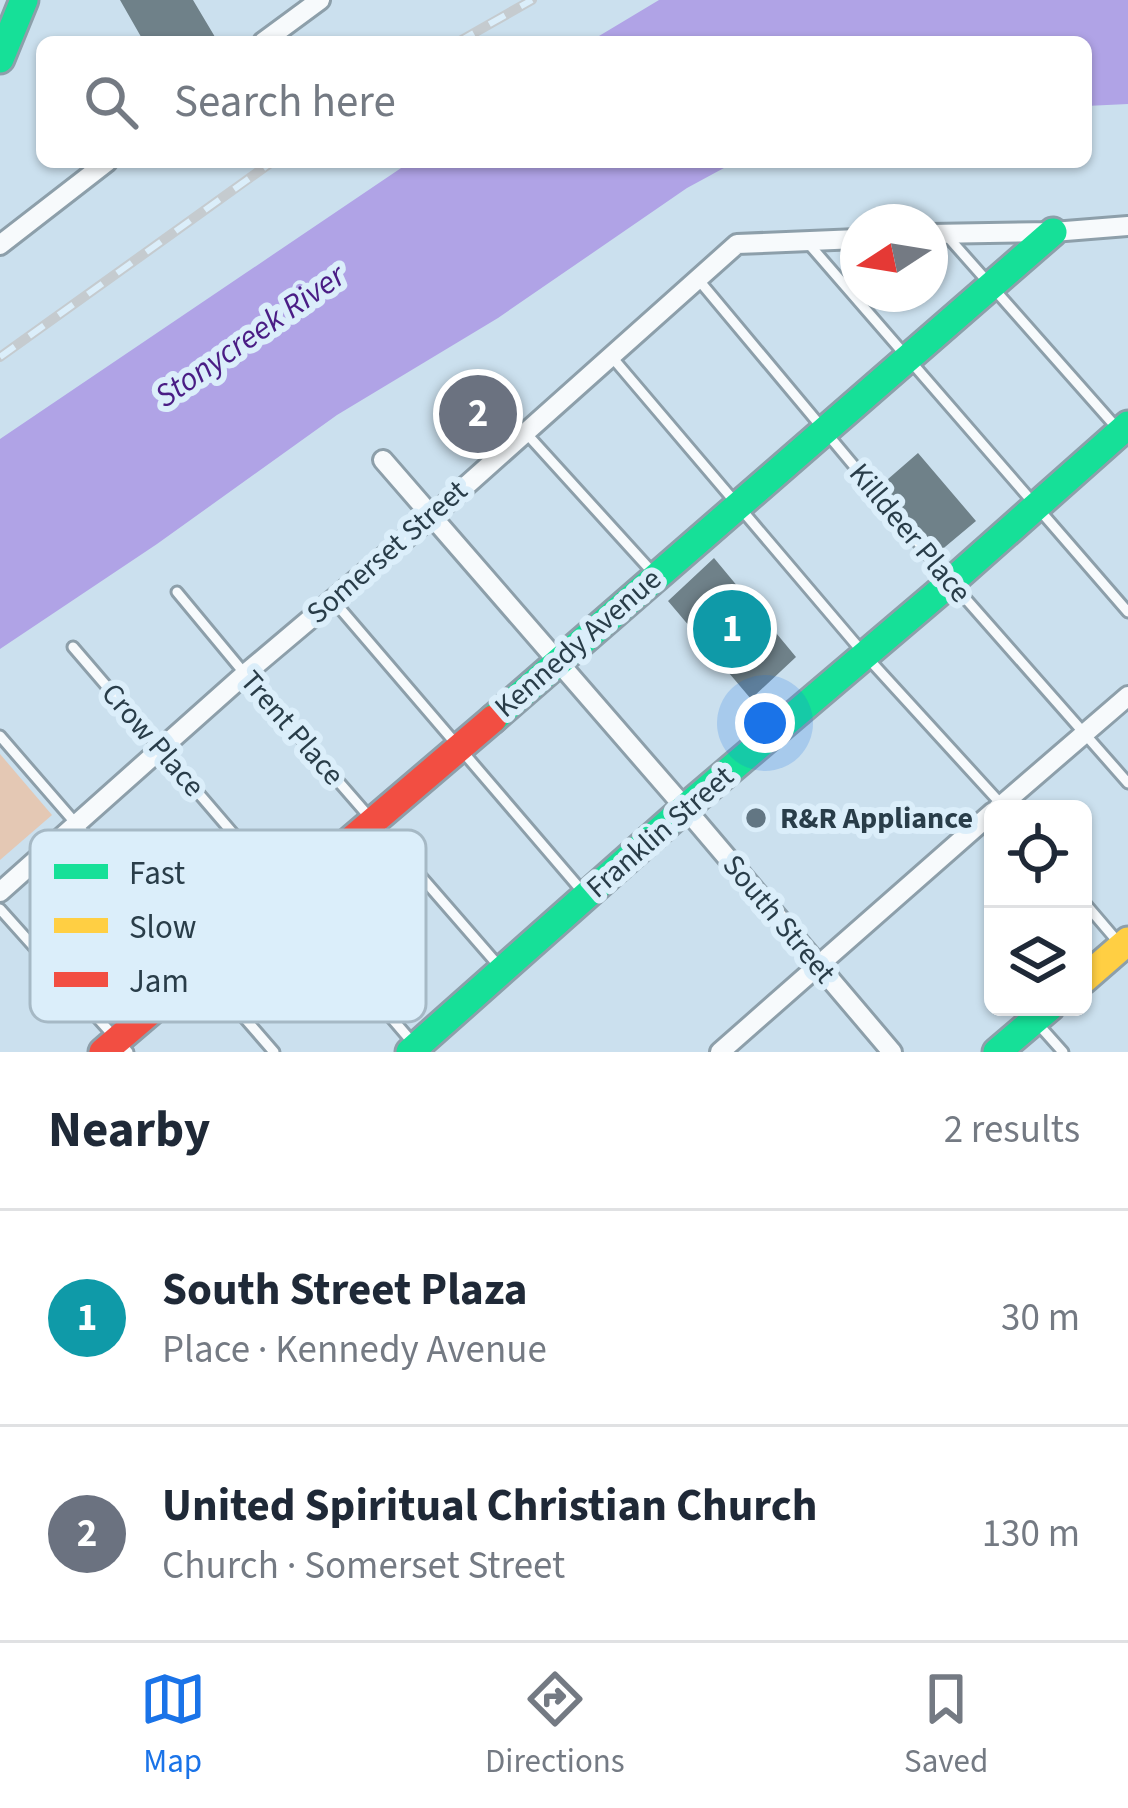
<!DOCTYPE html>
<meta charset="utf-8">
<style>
body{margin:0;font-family:"Source Sans 3",sans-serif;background:#f2f2f3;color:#1f2937}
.controls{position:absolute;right:36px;bottom:36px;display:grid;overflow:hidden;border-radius:18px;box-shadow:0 3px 9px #0004}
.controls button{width:108px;height:108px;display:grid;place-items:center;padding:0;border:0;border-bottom:3px solid #e0e1e3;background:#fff;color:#1f2937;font:60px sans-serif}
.compass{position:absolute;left:840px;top:204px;width:108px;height:108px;border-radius:50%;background:#fff;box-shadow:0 3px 9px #0004;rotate:258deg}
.you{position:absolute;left:765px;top:723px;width:42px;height:42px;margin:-30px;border:9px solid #fff;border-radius:50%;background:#1a73e8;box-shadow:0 0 0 18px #1a73e833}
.badge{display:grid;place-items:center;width:78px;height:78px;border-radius:50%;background:#1a73e8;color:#fff;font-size:39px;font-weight:700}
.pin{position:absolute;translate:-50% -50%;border:6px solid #fff;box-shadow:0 3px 12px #0006}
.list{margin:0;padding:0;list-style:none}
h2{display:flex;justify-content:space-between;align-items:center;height:156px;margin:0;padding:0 48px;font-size:51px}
h2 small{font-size:39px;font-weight:400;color:#747a83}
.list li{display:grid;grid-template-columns:78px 1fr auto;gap:36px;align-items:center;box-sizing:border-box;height:216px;padding:0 48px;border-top:3px solid #e0e1e3}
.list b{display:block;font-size:45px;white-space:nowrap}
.list p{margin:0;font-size:39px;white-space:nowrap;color:#747a83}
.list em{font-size:39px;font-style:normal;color:#747a83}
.icon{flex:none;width:66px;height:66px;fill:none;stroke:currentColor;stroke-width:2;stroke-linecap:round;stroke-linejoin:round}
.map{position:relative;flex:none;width:1128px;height:1052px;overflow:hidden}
.search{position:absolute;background:#fff;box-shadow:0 3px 9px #0004;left:36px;right:36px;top:36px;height:132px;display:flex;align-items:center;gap:30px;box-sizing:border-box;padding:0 42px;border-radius:18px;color:#747a83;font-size:45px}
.sheet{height:588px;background:#fff}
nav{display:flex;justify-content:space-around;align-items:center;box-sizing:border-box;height:168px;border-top:3px solid #e0e1e3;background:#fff;font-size:33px;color:#747a83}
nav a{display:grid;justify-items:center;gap:6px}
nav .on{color:#1a73e8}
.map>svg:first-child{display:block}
.green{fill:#e4c8b4}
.water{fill:#b0a3e6}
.building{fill:#6f8189}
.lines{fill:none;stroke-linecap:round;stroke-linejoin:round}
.lane-casing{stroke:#8d9faa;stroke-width:15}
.street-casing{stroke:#8d9faa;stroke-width:24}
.fast-casing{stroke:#8d9faa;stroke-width:33}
.slow-casing{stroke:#8d9faa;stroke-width:33}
.jam-casing{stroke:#8d9faa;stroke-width:33}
.lane{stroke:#f7fafc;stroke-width:9}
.street{stroke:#f7fafc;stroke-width:18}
.fast{stroke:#16e098;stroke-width:27}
.slow{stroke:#ffcf43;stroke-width:27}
.jam{stroke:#f24e42;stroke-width:27}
.rail-casing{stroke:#c5cbcf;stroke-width:10}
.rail{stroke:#dbeefa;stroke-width:6;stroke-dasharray:18;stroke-linecap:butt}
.poi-dot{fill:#627683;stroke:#dbeefa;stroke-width:4.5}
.labels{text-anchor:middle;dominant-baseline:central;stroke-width:12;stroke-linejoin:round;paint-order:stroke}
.street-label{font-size:30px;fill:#293d49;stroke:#dbeefa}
.poi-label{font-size:30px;font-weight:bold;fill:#293d49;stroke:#dbeefa;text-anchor:start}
.water-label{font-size:33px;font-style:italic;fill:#4a1d85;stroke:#dbeefa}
.key{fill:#dbeefa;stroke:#a6b9c5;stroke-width:3}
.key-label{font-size:33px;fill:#293d49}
</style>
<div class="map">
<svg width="1128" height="1052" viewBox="0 0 1128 1052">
<rect width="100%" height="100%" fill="#cbe0ee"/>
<!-- green -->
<path class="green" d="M0,754L52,815L0,860Z"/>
<!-- water -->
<path class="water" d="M659,0H1128V104L1086,106V42H589Z
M410,162H735L687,188L498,318L337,415L157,544L0,649V439Z"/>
<!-- building -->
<path class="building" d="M120,0H193L218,42H144Z
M918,453L976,521L939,552L880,486Z
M714,558L796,657L751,699L668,601Z"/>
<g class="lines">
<defs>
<path id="lane" d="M948,237L1116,427
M808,243L1128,612
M697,278L951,582L1128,783
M611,356L865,655L1002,805
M526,433L655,575
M177,592L245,674L498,965
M332,599L582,891
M73,647L413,1043
M0,736L274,1052
M1083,901L1118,942
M0,909L128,1052
M1038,1024L1063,1052"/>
<path id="street" d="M263,42L320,0
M930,234L1053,232L1128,226
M0,245L107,162
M383,460L685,808L892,1052
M997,809L1128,696
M0,892L245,674L431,517L737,244L858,239
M720,1052L993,812"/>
<path id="fast" d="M0,59L24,0
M493,719L1053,232
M410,1052L685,808L951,582L1128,425
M997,1052L1050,1007"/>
<path id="slow" d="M1083,980L1128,941"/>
<path id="jam" d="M103,1052L493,719"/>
</defs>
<!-- lane casing -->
<use href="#lane" class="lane-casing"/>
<!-- street casing -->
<use href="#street" class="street-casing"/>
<!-- fast casing -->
<use href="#fast" class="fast-casing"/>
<!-- slow casing -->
<use href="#slow" class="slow-casing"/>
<!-- jam casing -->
<use href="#jam" class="jam-casing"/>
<!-- lane -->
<use href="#lane" class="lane"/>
<!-- street -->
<use href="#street" class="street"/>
<!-- fast -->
<use href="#fast" class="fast"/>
<!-- slow -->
<use href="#slow" class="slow"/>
<!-- jam -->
<use href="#jam" class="jam"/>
<defs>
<path id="rail" d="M458,42L532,0
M0,357L272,162"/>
</defs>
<!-- rail casing -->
<use href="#rail" class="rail-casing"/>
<!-- rail -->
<use href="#rail" class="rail"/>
</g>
<!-- markers -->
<circle class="poi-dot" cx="756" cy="818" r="12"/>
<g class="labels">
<!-- street labels -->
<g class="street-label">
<text transform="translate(910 533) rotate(50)">Killdeer Place</text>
<text transform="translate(387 552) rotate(-41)">Somerset Street</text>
<text transform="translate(578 643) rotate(-41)">Kennedy Avenue</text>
<text transform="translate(292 728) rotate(49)">Trent Place</text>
<text transform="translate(153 740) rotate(49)">Crow Place</text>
<text transform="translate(660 832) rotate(-41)">Franklin Street</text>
<text transform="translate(779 919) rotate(50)">South Street</text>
</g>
<!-- poi labels -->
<g class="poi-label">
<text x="780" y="818">R&amp;R Appliance</text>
</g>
<!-- water labels -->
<g class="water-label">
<text transform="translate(250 336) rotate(-35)">Stonycreek River</text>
</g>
</g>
<!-- legend -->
<rect x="30" y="830" width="396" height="192" rx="18" class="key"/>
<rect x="54" y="864" width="54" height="15" fill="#16e098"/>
<rect x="54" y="918" width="54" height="15" fill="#ffcf43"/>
<rect x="54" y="972" width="54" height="15" fill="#f24e42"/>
<g class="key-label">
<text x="129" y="884">Fast</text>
<text x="129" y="938">Slow</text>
<text x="129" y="992">Jam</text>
</g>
</svg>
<div class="controls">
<button><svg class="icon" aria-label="locate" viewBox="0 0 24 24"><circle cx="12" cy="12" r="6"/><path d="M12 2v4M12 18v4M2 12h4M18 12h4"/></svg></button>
<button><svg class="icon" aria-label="layers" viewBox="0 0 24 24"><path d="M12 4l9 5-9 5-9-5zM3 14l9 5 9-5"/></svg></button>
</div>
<svg class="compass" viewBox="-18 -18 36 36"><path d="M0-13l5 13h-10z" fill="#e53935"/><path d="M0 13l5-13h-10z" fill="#747a83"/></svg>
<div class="you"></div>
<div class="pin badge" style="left:732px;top:629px;background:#0f9aa8">1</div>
<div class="pin badge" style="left:478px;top:414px;background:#6b7280">2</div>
<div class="search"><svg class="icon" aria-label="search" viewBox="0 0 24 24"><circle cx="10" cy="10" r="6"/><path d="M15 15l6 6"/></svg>Search here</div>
</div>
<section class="sheet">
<h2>Nearby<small>2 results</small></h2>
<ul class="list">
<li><span class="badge" style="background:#0f9aa8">1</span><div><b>South Street Plaza</b><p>Place · Kennedy Avenue</p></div><em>30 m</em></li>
<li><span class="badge" style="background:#6b7280">2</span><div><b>United Spiritual Christian Church</b><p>Church · Somerset Street</p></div><em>130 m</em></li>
</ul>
</section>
<nav>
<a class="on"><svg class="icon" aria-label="map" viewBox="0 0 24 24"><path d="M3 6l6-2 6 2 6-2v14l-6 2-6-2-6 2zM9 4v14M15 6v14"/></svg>Map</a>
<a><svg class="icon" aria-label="directions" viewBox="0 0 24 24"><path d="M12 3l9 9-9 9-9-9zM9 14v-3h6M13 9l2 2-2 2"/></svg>Directions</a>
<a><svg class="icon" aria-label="saved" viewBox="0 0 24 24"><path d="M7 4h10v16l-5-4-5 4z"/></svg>Saved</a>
</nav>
